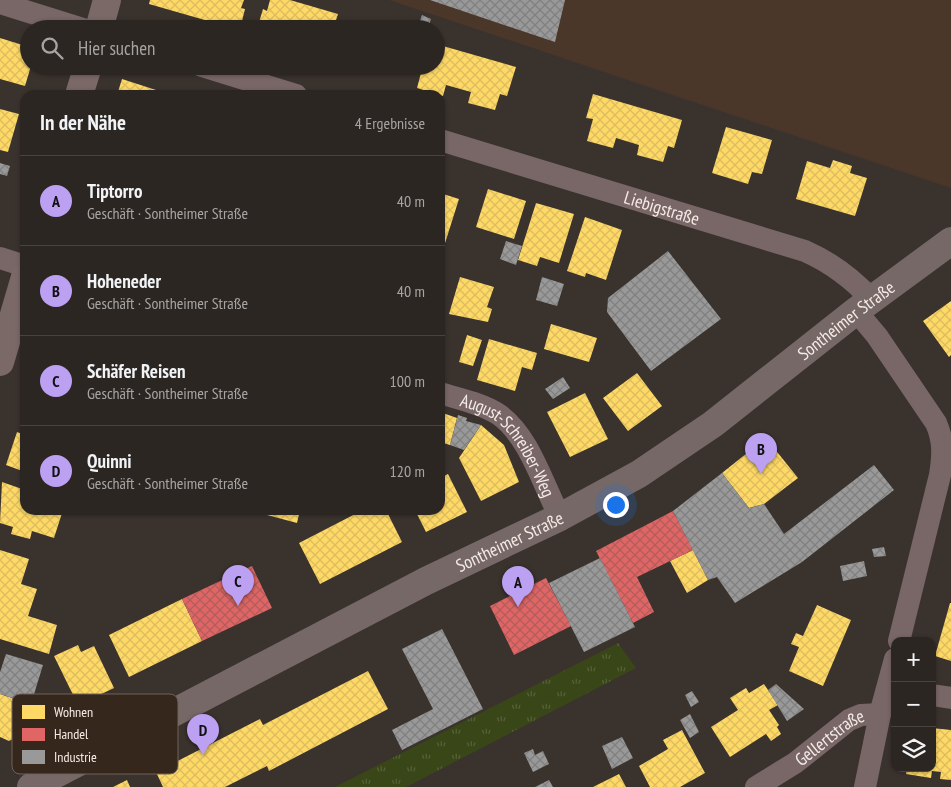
<!DOCTYPE html>
<html lang="de">
<meta charset="utf-8">
<style>
body{margin:0;font-family:"PT Sans Narrow",sans-serif;background:#38322f;color:#f1f3f6}
.controls{position:absolute;right:15px;bottom:15px;display:grid;overflow:hidden;border-radius:10px;box-shadow:0 1px 4px #0004}
.controls button{width:45px;height:45px;display:grid;place-items:center;padding:0;border:0;border-bottom:1px solid #484340;background:#2c2622;color:#f1f3f6;font:25px sans-serif}
.you{position:absolute;left:615px;top:504px;width:18px;height:18px;margin:-12px;border:4px solid #fff;border-radius:50%;background:#1a73e8;box-shadow:0 0 0 8px #1a73e833}
.badge{display:grid;place-items:center;width:32px;height:32px;border-radius:50%;background:#bca0f2;color:#111;font-size:16px;font-weight:700}
.pin{position:absolute;translate:-50% -41px;filter:drop-shadow(0 1px 2px #0008)}
.pin::after{content:'';position:absolute;top:26px;width:18px;height:15px;background:inherit;clip-path:polygon(0 0,100% 0,50% 100%)}
.list{margin:0;padding:0;list-style:none}
h2{display:flex;justify-content:space-between;align-items:center;height:65px;margin:0;padding:0 20px;font-size:21px}
h2 small{font-size:16px;font-weight:400;color:#a6a5a5}
.list li{display:grid;grid-template-columns:32px 1fr auto;gap:15px;align-items:center;box-sizing:border-box;height:90px;padding:0 20px;border-top:1px solid #484340}
.list b{display:block;font-size:19px;white-space:nowrap}
.list p{margin:0;font-size:16px;white-space:nowrap;color:#a6a5a5}
.list em{font-size:16px;font-style:normal;color:#a6a5a5}
.icon{flex:none;width:28px;height:28px;fill:none;stroke:currentColor;stroke-width:2;stroke-linecap:round;stroke-linejoin:round}
.map{position:relative;flex:none;width:951px;height:787px;overflow:hidden}
.search{position:absolute;background:#2c2622;box-shadow:0 1px 4px #0004;left:20px;top:20px;width:425px;height:55px;display:flex;align-items:center;gap:12px;box-sizing:border-box;padding:0 18px;border-radius:28px;color:#a6a5a5;font-size:19px}
.panel{position:absolute;background:#2c2622;box-shadow:0 1px 4px #0004;left:20px;top:90px;width:425px;height:425px;border-radius:15px}
.map>svg:first-child{display:block}
.built{fill:#4a372a}
.grass{fill:url(#grass-tufts)}
.homes{fill:url(#homes-cross-hatch)}
.shops{fill:url(#shops-cross-hatch)}
.industry{fill:url(#industry-cross-hatch)}
.lines{fill:none;stroke-linecap:round;stroke-linejoin:round}
.street{stroke:#796767;stroke-width:22}
.secondary{stroke:#7b6968;stroke-width:28}
.primary{stroke:#766866;stroke-width:28}
.labels{text-anchor:middle;dominant-baseline:central;stroke-width:5;stroke-linejoin:round;paint-order:stroke}
.street-label{font-size:18px;fill:#f5ebe4;stroke:#36271d}
.key{fill:#36271d;stroke:#6f6259;stroke-width:1}
.key-label{font-size:14px;fill:#f5ebe4}
</style>
<div class="map">
<svg width="951" height="787" viewBox="0 0 951 787">
<defs>
<pattern id="grass-tufts" width="24" height="20" patternUnits="userSpaceOnUse" patternTransform="scale(1.25)"><rect width="24" height="20" fill="#394617"/><path d="M3 7l-1-3M5 7V3M7 7l1-3M15 17l-1-3M17 17v-4M19 17l1-3" fill="none" stroke="#566139"/></pattern>
<pattern id="homes-cross-hatch" width="8" height="8" patternUnits="userSpaceOnUse" patternTransform="scale(1.25)"><rect width="8" height="8" fill="#ffd966"/><path d="M0 0l8 8M0 8l8-8" fill="none" stroke="#dbbc5f"/></pattern>
<pattern id="shops-cross-hatch" width="8" height="8" patternUnits="userSpaceOnUse" patternTransform="scale(1.25)"><rect width="8" height="8" fill="#e06666"/><path d="M0 0l8 8M0 8l8-8" fill="none" stroke="#b35c5c"/></pattern>
<pattern id="industry-cross-hatch" width="8" height="8" patternUnits="userSpaceOnUse" patternTransform="scale(1.25)"><rect width="8" height="8" fill="#999"/><path d="M0 0l8 8M0 8l8-8" fill="none" stroke="#818080"/></pattern>
</defs>
<rect width="100%" height="100%" fill="#3a322d"/>
<!-- built -->
<path class="built" d="M389,0H951V188Z"/>
<!-- grass -->
<path class="grass" d="M618,643L636,668L410,785L405,787H335Z"/>
<!-- homes -->
<path class="homes" d="M150,0H244L241,8L245,9L240,29H236L149,4Z
M270,0H290L338,14L333,29H257L263,9L267,11Z
M0,38L29,47V66H31L25,86L0,79Z
M436,44L516,67L507,96L500,94L495,110L468,103L471,92L446,85L443,96L417,88L422,69L413,66H436Z
M122,79L156,90L154,95H117Z
M593,94L682,120L674,148L668,146L663,162L637,155L639,145L616,138L613,148L587,141L593,119L586,118Z
M0,109L19,114L8,152L0,150Z
M726,127L772,140L762,174L752,172L748,184L712,173Z
M833,160L852,166L850,173L867,178L855,216L796,199L807,161L830,168Z
M488,189L526,201L514,239L476,227Z
M440,193L459,199L440,259Z
M536,203L574,214L559,263L540,257L537,266L518,260Z
M585,217L622,230L606,280L586,273L585,277L567,271Z
M460,277L494,287L487,307L492,309L488,322L449,314Z
M951,301V355L949,357L923,321Z
M551,324L597,338L589,362L544,349Z
M467,335L482,340L473,366L459,362Z
M489,339L537,353L532,370L522,367L515,391L477,380Z
M637,373L662,406L628,431L603,398Z
M585,393L608,439L570,457L547,412Z
M440,412L457,418L450,445L440,442Z
M481,425L504,445L519,482L481,501L459,458Z
M17,432L25,435V472L6,465Z
M766,438L798,478L764,504L749,508L722,473Z
M448,474L467,512L426,532L415,510H440V478Z
M2,482L25,490V510H63L54,538L32,531L30,539L11,534L13,527L0,523Z
M192,510H207L206,515Z
M248,510H300L297,523Z
M363,510H386L402,542L320,584L299,543Z
M0,550L29,559L21,584L37,589L28,616L57,625L49,654L0,639Z
M693,550L708,580L687,593L670,561Z
M182,599L202,641L129,677L109,635Z
M950,603H951V661L935,656Z
M817,605L851,620L823,686L789,671L799,647L791,644L796,633L803,636Z
M78,645L81,652L94,646L114,688L78,705L54,656Z
M368,671L388,709L269,771L267,766L225,787H163L156,772L260,719L263,725Z
M764,684L778,705L769,710L779,725L777,727L781,734L771,741L766,734L730,757L711,727L738,710L730,698L746,688L749,693Z
M0,694L27,703L37,727L9,741L0,737Z
M932,728L951,730V780L940,779L941,772L932,771L931,778L906,774L907,768H932Z
M682,730L705,773L680,787H650L639,766L668,749L663,740Z
M619,774L626,787H593Z
M127,780L130,787H113Z"/>
<!-- shops -->
<path class="shops" d="M673,511L693,550L637,577L654,612L633,623L596,551Z
M252,566L272,608L202,641L182,599Z
M546,578L571,626L514,655L490,606Z"/>
<!-- industry -->
<path class="industry" d="M430,0H565L555,42Z
M422,15L431,19L428,29H417Z
M0,163L10,166L7,176L0,174Z
M506,241L522,246L516,265L500,259Z
M668,251L721,319L651,371L607,312L608,298Z
M542,277L564,284L557,306L536,300Z
M563,377L570,388L553,399L545,389Z
M458,415L467,418L466,421L481,425L464,450L450,445Z
M874,465L894,490L802,562L735,603L717,577L708,580L673,511L722,473L749,508L764,504L784,534Z
M884,547L886,556L874,557L872,549Z
M600,558L635,627L584,652L549,583Z
M864,561L867,576L843,581L840,566Z
M442,629L483,709L402,750L392,730L433,709L402,649Z
M6,654L43,665L31,704L0,694V672Z
M776,684L804,709L787,721L768,690Z
M692,691L699,702L691,707L685,695Z
M690,714L699,732L690,738L680,720Z
M622,737L633,758L612,769L602,746Z
M533,749L535,755L543,751L549,764L533,772L524,753Z
M549,780L553,787H535Z"/>
<g class="lines">
<!-- street -->
<g class="street">
<path d="M0,3L83,29"/>
<path d="M202,66L296,95"/>
<path id="s1" d="M440,140L805,251C832,263 852,278 872,300"/>
<path d="M0,258L25,266"/>
<path d="M856,311L877,336L936,423C944,441 943,456 940,475L899,641"/>
<path id="s2" d="M440,393C459,399 481,403 498,414C529,435 543,485 560,517"/>
<path d="M932,695L951,698"/>
<path id="s3" d="M756,787L795,763L849,720L861,715L880,714"/>
<path d="M865,787L880,714L895,659"/>
</g>
<!-- secondary -->
<path class="secondary" d="M99,29L107,0
M79,95L88,66
M0,362L25,277"/>
<!-- primary -->
<path class="primary" id="s4" d="M31,787L426,581L560,517L639,474L713,424L856,311L951,241"/>
</g>
<g class="labels">
<!-- street labels -->
<g class="street-label">
<text stroke="none"><textPath href="#s1" startOffset="232">Liebigstraße</textPath></text>
<text stroke="none"><textPath href="#s4" startOffset="942">Sontheimer Straße</textPath></text>
<text stroke="none"><textPath href="#s2" startOffset="91">August-Schreiber-Weg</textPath></text>
<text stroke="none"><textPath href="#s4" startOffset="538">Sontheimer Straße</textPath></text>
<text stroke="none"><textPath href="#s3" startOffset="89">Gellertstraße</textPath></text>
</g>
</g>
<!-- legend -->
<rect x="12" y="694" width="166" height="80" rx="8" class="key"/>
<rect x="22" y="705" width="23" height="14" fill="#ffd966"/>
<rect x="22" y="728" width="23" height="13" fill="#e06666"/>
<rect x="22" y="750" width="23" height="14" fill="#999"/>
<g class="key-label">
<text x="54" y="717">Wohnen</text>
<text x="54" y="739">Handel</text>
<text x="54" y="762">Industrie</text>
</g>
</svg>
<div class="controls">
<button>+</button>
<button>−</button>
<button><svg class="icon" aria-label="layers" viewBox="0 0 24 24"><path d="M12 4l9 5-9 5-9-5zM3 14l9 5 9-5"/></svg></button>
</div>
<div class="you"></div>
<div class="pin badge" style="left:518px;top:607px">A</div>
<div class="pin badge" style="left:761px;top:474px">B</div>
<div class="pin badge" style="left:238px;top:606px">C</div>
<div class="pin badge" style="left:203px;top:755px">D</div>
<div class="search"><svg class="icon" aria-label="search" viewBox="0 0 24 24"><circle cx="10" cy="10" r="6"/><path d="M15 15l6 6"/></svg>Hier suchen</div>
<section class="panel">
<h2>In der Nähe<small>4 Ergebnisse</small></h2>
<ul class="list">
<li><span class="badge">A</span><div><b>Tiptorro</b><p>Geschäft · Sontheimer Straße</p></div><em>40 m</em></li>
<li><span class="badge">B</span><div><b>Hoheneder</b><p>Geschäft · Sontheimer Straße</p></div><em>40 m</em></li>
<li><span class="badge">C</span><div><b>Schäfer Reisen</b><p>Geschäft · Sontheimer Straße</p></div><em>100 m</em></li>
<li><span class="badge">D</span><div><b>Quinni</b><p>Geschäft · Sontheimer Straße</p></div><em>120 m</em></li>
</ul>
</section>
</div>
